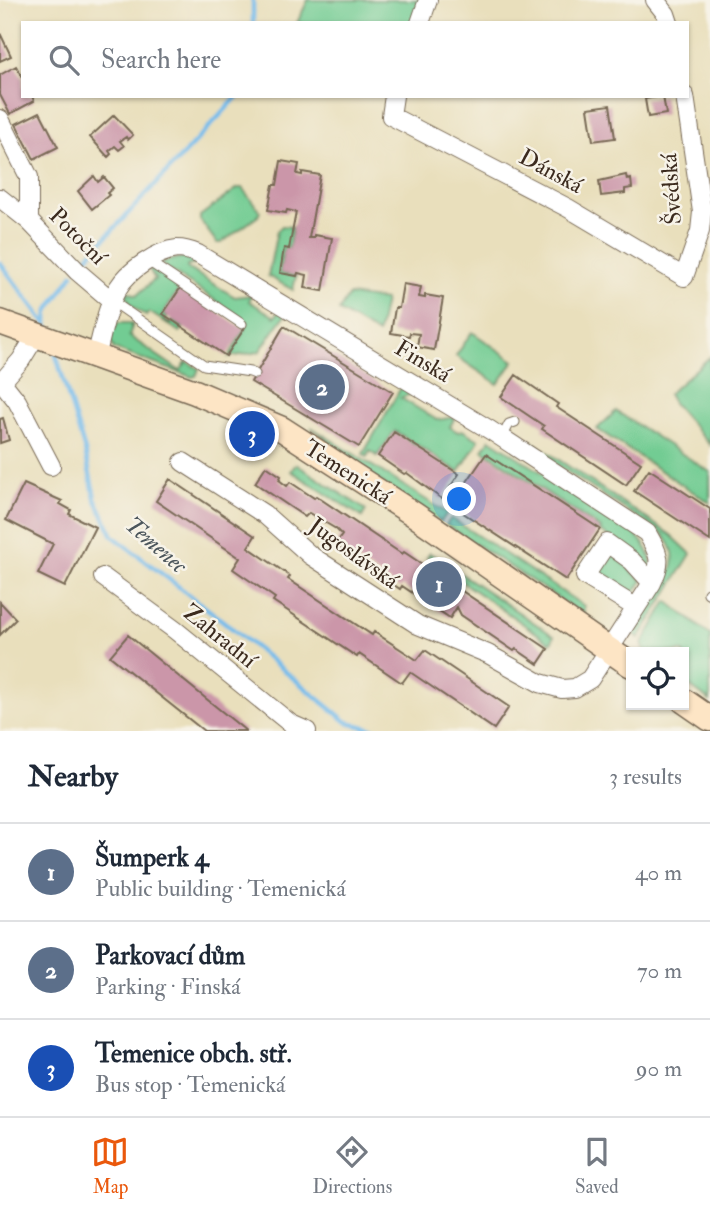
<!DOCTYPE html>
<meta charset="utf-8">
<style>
body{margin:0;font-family:"IM FELL Double Pica",serif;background:#f2f2f3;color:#1f2937}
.controls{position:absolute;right:21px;bottom:21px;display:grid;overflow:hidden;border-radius:0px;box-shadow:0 2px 5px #0004}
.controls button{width:63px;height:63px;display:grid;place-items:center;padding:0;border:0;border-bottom:2px solid #e0e1e3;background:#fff;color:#1f2937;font:35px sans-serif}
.you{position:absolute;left:460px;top:500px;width:24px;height:24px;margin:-18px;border:5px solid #fff;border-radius:50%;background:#1a73e8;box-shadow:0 0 0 10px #1a73e833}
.badge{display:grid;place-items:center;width:46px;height:46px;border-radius:50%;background:#ea580c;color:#fff;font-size:23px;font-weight:700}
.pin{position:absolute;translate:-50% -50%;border:4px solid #fff;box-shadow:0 2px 7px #0006}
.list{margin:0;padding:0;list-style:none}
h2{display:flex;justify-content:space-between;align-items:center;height:91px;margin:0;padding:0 28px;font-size:30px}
h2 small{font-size:23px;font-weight:400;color:#747a83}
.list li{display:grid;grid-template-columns:46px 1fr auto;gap:21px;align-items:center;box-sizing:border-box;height:98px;padding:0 28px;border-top:2px solid #e0e1e3}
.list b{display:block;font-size:26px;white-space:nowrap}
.list p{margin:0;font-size:23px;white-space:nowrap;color:#747a83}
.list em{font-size:23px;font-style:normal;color:#747a83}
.icon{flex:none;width:38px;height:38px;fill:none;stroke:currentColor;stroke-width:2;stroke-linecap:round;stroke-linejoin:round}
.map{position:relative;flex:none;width:710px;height:731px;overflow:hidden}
.search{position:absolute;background:#fff;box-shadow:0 2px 5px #0004;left:21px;right:21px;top:21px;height:77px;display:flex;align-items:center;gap:18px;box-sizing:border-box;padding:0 24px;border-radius:0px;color:#747a83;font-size:26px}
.sheet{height:385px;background:#fff}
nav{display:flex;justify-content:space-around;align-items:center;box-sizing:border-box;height:98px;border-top:2px solid #e0e1e3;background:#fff;font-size:19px;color:#747a83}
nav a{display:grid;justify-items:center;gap:4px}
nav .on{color:#ea580c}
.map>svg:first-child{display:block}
.green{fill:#72cc93;stroke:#567b58;stroke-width:2}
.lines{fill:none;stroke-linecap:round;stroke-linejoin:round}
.stream{stroke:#75bcec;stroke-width:4.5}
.building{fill:#cb96a9}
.lane-casing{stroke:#786955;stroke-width:11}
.street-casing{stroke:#786955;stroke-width:20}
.secondary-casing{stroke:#786955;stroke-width:27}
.lane{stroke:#fff;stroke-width:9}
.street{stroke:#fff;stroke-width:18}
.secondary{stroke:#fde5c5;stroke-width:24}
.labels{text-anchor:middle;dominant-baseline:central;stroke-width:5;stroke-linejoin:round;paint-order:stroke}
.street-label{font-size:23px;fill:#3b2a1e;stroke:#f7f3e8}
.water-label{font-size:24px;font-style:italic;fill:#4c565c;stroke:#f7f3e8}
</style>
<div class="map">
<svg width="710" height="731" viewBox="0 0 710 731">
<rect width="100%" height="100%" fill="#f7f3e8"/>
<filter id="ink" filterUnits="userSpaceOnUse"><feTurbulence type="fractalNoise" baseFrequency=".0143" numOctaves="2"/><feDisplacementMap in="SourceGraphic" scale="14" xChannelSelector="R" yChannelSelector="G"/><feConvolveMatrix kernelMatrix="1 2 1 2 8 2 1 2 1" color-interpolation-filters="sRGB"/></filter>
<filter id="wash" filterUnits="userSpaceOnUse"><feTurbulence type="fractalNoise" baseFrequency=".00686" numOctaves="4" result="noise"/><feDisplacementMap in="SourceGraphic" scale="28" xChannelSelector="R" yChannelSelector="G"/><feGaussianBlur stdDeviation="1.57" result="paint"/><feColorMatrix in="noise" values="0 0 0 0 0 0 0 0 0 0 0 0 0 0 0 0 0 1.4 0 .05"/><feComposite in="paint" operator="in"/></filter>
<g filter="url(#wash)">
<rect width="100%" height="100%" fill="#e9dfbc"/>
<!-- green -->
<path class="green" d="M308,0H423L414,23H297Z
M238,188H242L260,211L258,216L221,243H217L200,220V216Z
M282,226L292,227L289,249L284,248L280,273L296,276L293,290L268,276L277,231Z
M183,257L196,261V264L187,266V268L235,297L252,295L249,301L275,317L279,311L286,314L259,352L229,357L248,322L159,263Z
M151,268L181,287L163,314L167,317L165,320L171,324L173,321L183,328L180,332L149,312L146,316C135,308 127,304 126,291L137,295L155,279L149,269Z
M349,295L385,300L378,334L339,311Z
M118,323H131V327L133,324L129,336L180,371L187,362L199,369L196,376L192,377L114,349L110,340L111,328Z
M472,332L514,361L498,384L456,356Z
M710,357V445L673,403L668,394Z
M402,386L413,393L401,398L437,420L455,417L450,427L458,432L462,430L479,440L459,472L395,431L377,456L370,451L367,457L363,454Z
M616,411L710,472V503L597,429Z
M311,427L447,513L441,522L364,471Z
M519,437L532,442L671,535L691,554L639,638L632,632L672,568C676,554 672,546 663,534L516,438Z
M490,439L633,532C646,545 653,554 651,573L640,559L600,531L601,529L483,450Z
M296,464L366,510L362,517L291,471Z
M451,518L584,606V615L446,525Z
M609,550L643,581L630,599L593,576Z
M430,553L554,636L551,643L427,558Z
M667,601L710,635V701L684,682V652H645L642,644Z"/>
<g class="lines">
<!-- stream -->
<path class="stream" d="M253,0V23
M0,263L47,325L49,330
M78,267L238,96
M47,324L48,311L73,274
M55,352L85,451L95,498L113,536L223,621L347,722L379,731"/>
</g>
<g id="blocks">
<!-- building -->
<path class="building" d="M0,33L11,56L0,61Z
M16,66L23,79V96H32L34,101L10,114L0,95V75Z
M663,96L666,114L648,117L645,99Z
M610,105L615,138L593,141L588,108Z
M40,112L58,147L34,159L16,124Z
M114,115L133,135L128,140L126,137L120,141L124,146L119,150L115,146L109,151L111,154L108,157L90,137Z
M281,161L299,164L297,174L302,175V172L320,175L309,238H314V235L332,238L323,291L305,288L307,275L298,273L297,276L280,273L284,248L289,249L296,212L287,210L286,213L268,210L273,185H277Z
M626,175L627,180L631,179L632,188L625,189V193L601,196L599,181Z
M94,176L98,182L104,177L113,188L107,193L109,195L92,209L78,191Z
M403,284L421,287L419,297L425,298V295L443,298L434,350L417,347L419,334L410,333L409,336L391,333L395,308H399Z
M181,287L244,329L226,356L163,314Z
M284,326L393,392L359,447L251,382Z
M516,375L558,404L556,407L641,463L626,485L542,429L544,426L501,397Z
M3,418L9,440L0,443V419Z
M394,432L459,474L442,499L407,473L404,474L378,456Z
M486,454L600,529L566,580L451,505Z
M266,466L281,476L279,480L287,486L290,482L314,498L316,496L402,554L404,552L548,649L538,664L516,649L514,651L461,615L457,607L450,618L402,586L400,589L335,545L342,535L336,529L309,513L305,517L255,483Z
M649,469L710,509V541L634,491Z
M170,479L255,536L248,547L290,576L288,579L372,635L374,632L417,660L425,650L509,707L494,729L410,672L402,683L359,654L357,657L273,601L275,598L233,569L240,558L156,501Z
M24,484L62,501L60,504L71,510L69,514L95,527L65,587L38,574L53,544L6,520Z
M0,602L16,619L0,635Z
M128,635L167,667L246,731H204L110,656Z"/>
</g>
</g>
<g filter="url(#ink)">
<use href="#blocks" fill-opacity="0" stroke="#786955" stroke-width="2"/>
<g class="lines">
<defs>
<path id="lane" d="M148,261L242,324
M112,301L204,365L250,372L255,374
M502,438L509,424L515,422
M708,593L710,594"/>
<path id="street" d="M655,0L666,14L669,23
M420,23L428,0
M394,96L391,116L568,208L684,277L700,231L702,212L685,96
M0,119L29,177V221L78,272L112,301
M0,198L29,221
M96,357C102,335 106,308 118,288C128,271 157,251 177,249C184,249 191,251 198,254L490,430L647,533C659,554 663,561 652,583L590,679L575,688L562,689L540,683L488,654L418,625L310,555L264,514L183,462
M2,382L17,401L51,466
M0,384L21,360L37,334
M103,577L175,630L291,724L307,731
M635,607L585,576L607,543L632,561L652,583"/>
<path id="secondary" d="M0,322L195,392L282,429L415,515L631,665
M684,701L710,719"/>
</defs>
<!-- lane casing -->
<use href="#lane" class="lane-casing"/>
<!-- street casing -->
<use href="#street" class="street-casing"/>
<!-- secondary casing -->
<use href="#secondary" class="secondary-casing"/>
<!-- lane -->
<use href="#lane" class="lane"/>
<!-- street -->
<use href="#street" class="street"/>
<!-- secondary -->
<use href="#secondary" class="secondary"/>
</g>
</g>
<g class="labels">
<!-- street labels -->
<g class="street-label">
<text transform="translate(551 171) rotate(28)">Dánská</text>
<text transform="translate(671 189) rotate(-94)">Švédská</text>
<text transform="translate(78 236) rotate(45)">Potoční</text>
<text transform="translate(423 361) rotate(31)">Finská</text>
<text transform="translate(348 472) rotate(33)">Temenická</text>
<text transform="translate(354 553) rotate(36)">Jugoslávská</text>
<text transform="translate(220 636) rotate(39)">Zahradní</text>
</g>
<!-- water labels -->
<g class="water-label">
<text transform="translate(156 545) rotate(41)">Temenec</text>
</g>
</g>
</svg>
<div class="controls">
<button><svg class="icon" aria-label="locate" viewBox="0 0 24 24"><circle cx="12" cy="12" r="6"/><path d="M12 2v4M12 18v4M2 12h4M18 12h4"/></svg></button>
</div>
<div class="you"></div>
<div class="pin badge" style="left:439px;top:584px;background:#5c6f8a">1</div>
<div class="pin badge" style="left:322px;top:387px;background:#5c6f8a">2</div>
<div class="pin badge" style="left:252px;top:434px;background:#1a4fb4">3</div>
<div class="search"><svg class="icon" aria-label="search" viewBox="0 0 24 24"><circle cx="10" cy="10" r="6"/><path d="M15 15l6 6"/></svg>Search here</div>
</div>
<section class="sheet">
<h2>Nearby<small>3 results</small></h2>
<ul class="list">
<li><span class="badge" style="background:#5c6f8a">1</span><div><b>Šumperk 4</b><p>Public building · Temenická</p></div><em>40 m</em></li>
<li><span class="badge" style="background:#5c6f8a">2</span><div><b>Parkovací dům</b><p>Parking · Finská</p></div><em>70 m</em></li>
<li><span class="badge" style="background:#1a4fb4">3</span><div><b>Temenice obch. stř.</b><p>Bus stop · Temenická</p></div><em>90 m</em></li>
</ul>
</section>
<nav>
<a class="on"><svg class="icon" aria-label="map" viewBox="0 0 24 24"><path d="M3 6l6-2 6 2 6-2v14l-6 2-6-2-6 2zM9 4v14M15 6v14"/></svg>Map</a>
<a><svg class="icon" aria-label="directions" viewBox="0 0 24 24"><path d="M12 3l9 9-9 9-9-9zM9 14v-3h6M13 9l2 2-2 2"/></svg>Directions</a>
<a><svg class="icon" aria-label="saved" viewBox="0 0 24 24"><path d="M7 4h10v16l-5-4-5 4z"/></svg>Saved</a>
</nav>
